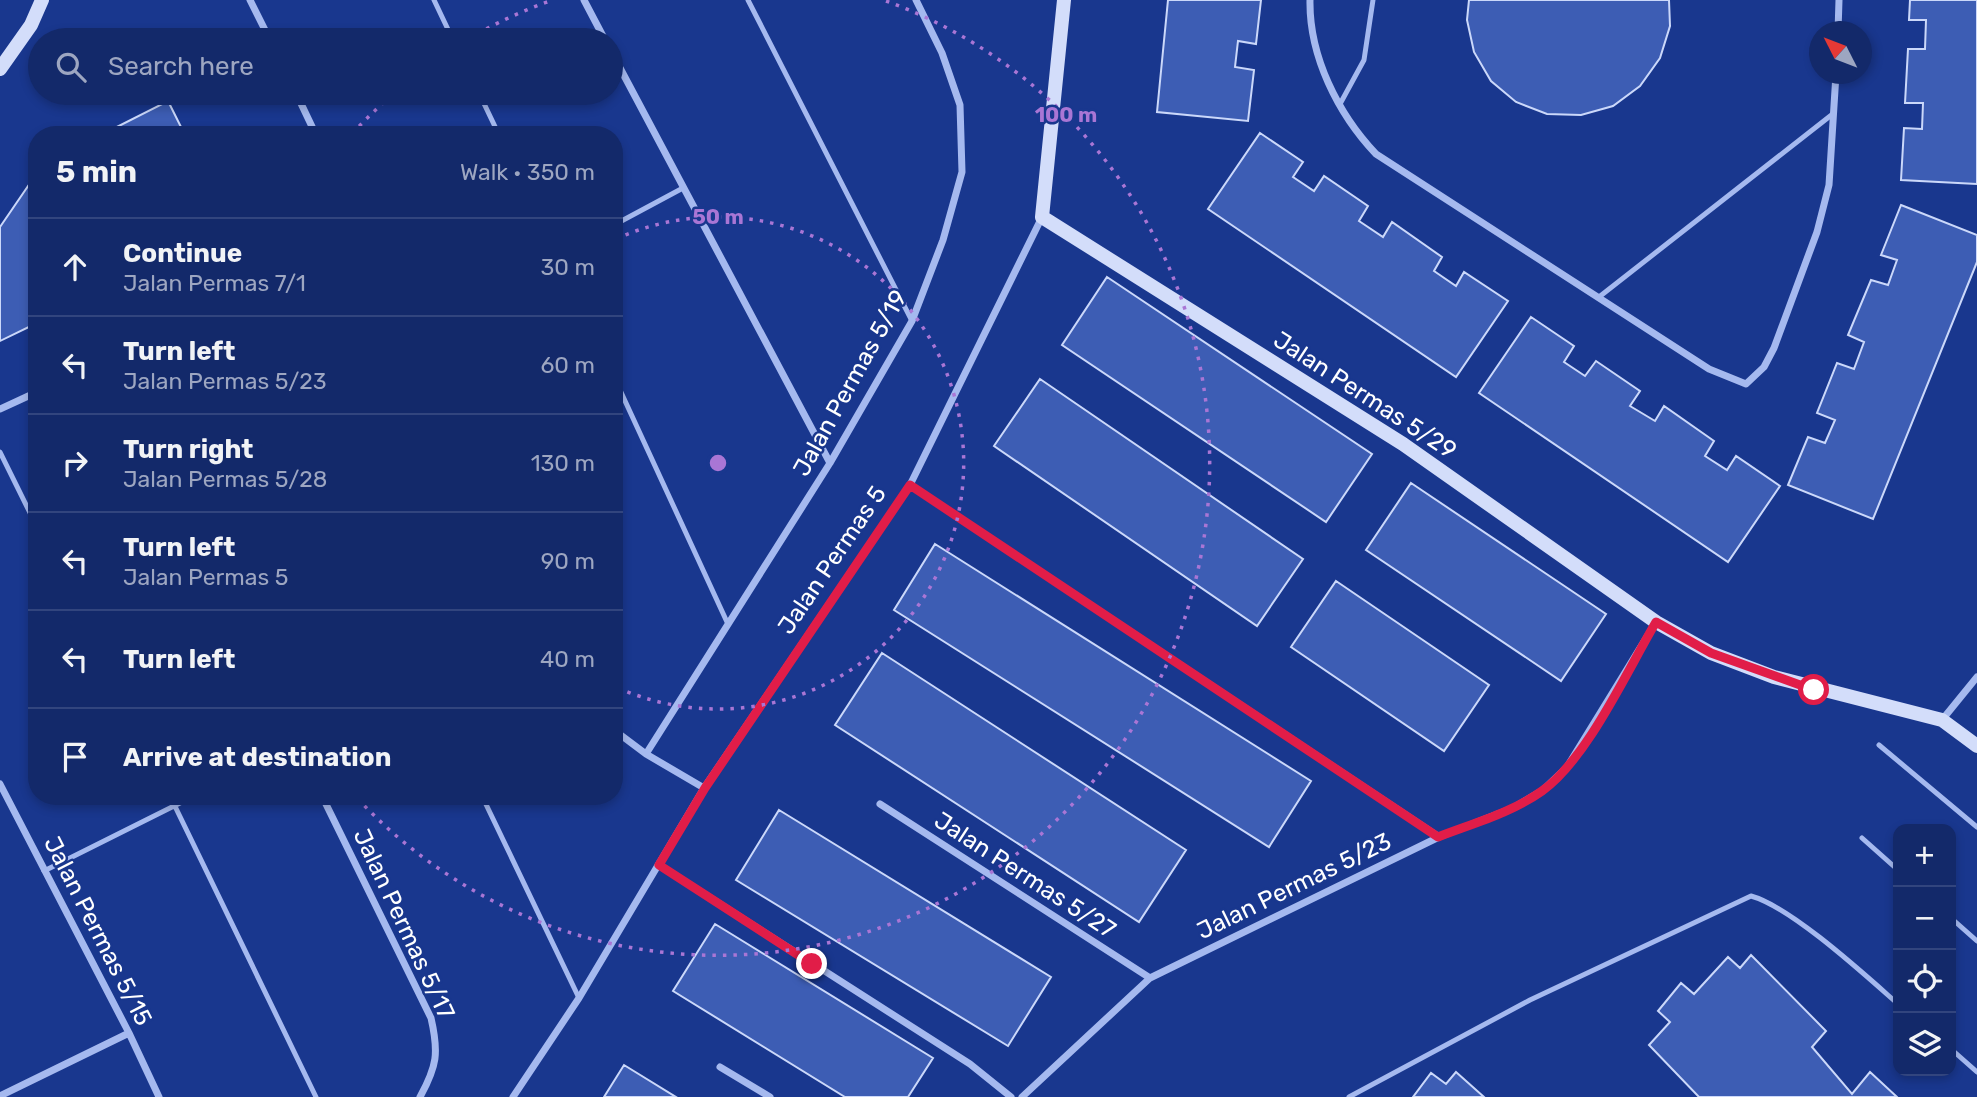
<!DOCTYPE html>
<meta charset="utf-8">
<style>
body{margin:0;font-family:Rubik,sans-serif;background:#1c3170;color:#f1f3f6}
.controls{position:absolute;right:21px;bottom:21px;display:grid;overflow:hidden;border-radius:14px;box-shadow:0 4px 10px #0003}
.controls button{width:63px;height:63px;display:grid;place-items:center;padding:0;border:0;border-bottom:2px solid #32457e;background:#13296a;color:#f1f3f6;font:35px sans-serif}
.compass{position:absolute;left:1809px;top:21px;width:63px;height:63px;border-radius:50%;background:#13296a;box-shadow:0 4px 10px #0003;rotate:312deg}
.stop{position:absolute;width:21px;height:21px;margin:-16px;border:5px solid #e11d48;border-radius:50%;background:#fff}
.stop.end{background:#e11d48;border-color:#fff;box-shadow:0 2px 7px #0008}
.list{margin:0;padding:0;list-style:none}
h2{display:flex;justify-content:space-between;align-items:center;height:91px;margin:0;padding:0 28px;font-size:30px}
h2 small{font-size:23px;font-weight:400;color:#9da6c1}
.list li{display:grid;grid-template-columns:46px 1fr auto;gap:21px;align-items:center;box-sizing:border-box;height:98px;padding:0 28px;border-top:2px solid #32457e}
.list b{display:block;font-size:26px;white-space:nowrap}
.list p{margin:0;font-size:23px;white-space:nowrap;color:#9da6c1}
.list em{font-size:23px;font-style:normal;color:#9da6c1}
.icon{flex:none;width:38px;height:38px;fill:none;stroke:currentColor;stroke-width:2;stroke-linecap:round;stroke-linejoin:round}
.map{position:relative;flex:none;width:1977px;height:1097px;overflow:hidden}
.search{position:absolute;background:#13296a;box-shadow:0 4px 10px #0003;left:28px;top:28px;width:595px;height:77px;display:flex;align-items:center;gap:18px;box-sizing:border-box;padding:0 24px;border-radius:38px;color:#9da6c1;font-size:26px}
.panel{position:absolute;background:#13296a;box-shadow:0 4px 10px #0003;left:28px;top:126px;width:595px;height:679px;border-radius:28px}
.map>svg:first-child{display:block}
.building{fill:#3d5db4;stroke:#cbd8fa;stroke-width:2}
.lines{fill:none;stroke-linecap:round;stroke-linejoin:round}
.lane{stroke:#a5b9ef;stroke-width:5}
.street{stroke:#a5b9ef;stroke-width:7}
.secondary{stroke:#d3ddfa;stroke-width:14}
.route{stroke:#e11d48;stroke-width:9}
.ring{fill:none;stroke:#a976d5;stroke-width:3.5;stroke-dasharray:3.5 7}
.labels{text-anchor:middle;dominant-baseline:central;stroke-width:5;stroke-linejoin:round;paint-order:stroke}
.street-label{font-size:24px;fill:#fff;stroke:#19378e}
.centre{fill:#a976d5;stroke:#19378e;stroke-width:3.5}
.ring-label{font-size:21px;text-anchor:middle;font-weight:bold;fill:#a976d5;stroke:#19378e;stroke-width:5;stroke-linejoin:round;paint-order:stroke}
</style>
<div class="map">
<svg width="1977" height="1097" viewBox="0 0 1977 1097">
<rect width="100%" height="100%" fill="#19378e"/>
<!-- building -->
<path class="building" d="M1168,0H1261L1256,44L1238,41L1235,67L1254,70L1248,121L1157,112Z
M1469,0H1669L1670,26L1660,58L1640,86L1613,106L1581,115L1547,114L1516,102L1491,81L1474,52L1467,20Z
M1910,0H1977V184L1901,180L1904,128L1922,129L1923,103H1905L1908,49H1925L1926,20H1909Z
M168,101L185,135H101Z
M1260,133L1303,162L1293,177L1314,191L1324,176L1368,206L1359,221L1383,237L1392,222L1442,257L1434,271L1456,286L1464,272L1508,301L1456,377L1208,209Z
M37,173V323L0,341V227Z
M1901,205L1977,235V262L1873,519L1788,485L1808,437L1825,443L1835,420L1817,413L1837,363L1854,369L1864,342L1848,335L1871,280L1888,285L1897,260L1881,255Z
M1107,277L1372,454L1326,522L1062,345Z
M1531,317L1574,346L1564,362L1585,376L1596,361L1640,391L1630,406L1655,421L1664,406L1714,441L1705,456L1727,470L1736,456L1780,486L1728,562L1479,393Z
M1040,379L1303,559L1257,626L994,446Z
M1411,483L1606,614L1561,681L1366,550Z
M935,544L1311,781L1269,847L894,610Z
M1336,581L1489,685L1444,751L1291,647Z
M882,653L1186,850L1139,922L835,725Z
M779,810L1051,977L1008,1046L736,880Z
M715,924L933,1058L908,1097H845L673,991Z
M1751,955L1826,1031L1812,1047L1852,1094L1870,1072L1897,1097H1699L1649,1045L1670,1022L1658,1011L1681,983L1694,994L1728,957L1740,968Z
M624,1065L676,1097H604Z
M1456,1072L1484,1097H1413L1431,1073L1446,1084Z"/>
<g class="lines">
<!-- lane -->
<path class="lane" d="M434,0L453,40
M748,0L912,321
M479,93L499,135
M1340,104L1364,60L1373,0
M614,225L683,188
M1599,297L1834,113
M614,377L727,622
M0,452L37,527
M1879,745L1977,827
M170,796L316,1097
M482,796L579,998
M1862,838L1898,870
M44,871L194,796
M1951,918L1977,941
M1951,1049L1977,1072
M1349,1097L1530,1000L1751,896C1791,907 1865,975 1898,1004"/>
<!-- street -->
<path class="street" d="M250,0L270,40
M584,0L605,40
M1310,0C1309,56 1338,114 1376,154L1709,369L1746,384L1764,367L1774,348L1817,232L1829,185L1836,74
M1838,32L1839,0
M611,51L830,463
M296,93L316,135
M0,409L37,392
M910,485L1439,837
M1942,720L1977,677
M614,730L646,754L704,788
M646,754L830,463L912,321L943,240L962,172L960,105L942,53L916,0
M0,784L129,1033L159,1097
M322,796L431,1018C439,1053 437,1066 420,1097
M880,804L1150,978
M659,865L970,1064L1011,1097
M720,1067L770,1097
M0,1096L129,1033
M513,1097L579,998L704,788L910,485L1042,217
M1022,1097L1150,978L1439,837L1513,808L1543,790L1567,767L1656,622"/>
<!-- secondary -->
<path class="secondary" d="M1064,0L1042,217L1403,444L1656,622L1711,653L1774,677L1942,720L1977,746
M0,69L31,25L42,0"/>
</g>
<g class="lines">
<!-- route -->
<path class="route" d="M812,964L659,865L705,788L910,485L1438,837C1474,823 1511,813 1542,791C1587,759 1627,671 1656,622L1711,653L1814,690"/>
</g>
<!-- distance rings -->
<g class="ring">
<path d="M616 239A246 246 0 1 1 616 687"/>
<path d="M352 134A492 492 0 0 1 392 95M468 39A492 492 0 0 1 550 1M886 1A492 492 0 1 1 358 799"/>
</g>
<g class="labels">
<!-- street labels -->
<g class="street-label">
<text transform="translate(850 383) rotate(-61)">Jalan Permas 5/19</text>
<text transform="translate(1365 395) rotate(33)">Jalan Permas 5/29</text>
<text transform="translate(832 560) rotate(-56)">Jalan Permas 5</text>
<text transform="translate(1025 875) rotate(33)">Jalan Permas 5/27</text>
<text transform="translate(1294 886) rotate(-26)">Jalan Permas 5/23</text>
<text transform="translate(404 924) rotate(65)">Jalan Permas 5/17</text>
<text transform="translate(98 931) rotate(63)">Jalan Permas 5/15</text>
</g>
</g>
<circle cx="718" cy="463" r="10" class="centre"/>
<g class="ring-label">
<text x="1066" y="122">100 m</text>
<text x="718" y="224">50 m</text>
</g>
</svg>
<div class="controls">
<button>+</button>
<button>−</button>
<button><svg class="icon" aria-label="locate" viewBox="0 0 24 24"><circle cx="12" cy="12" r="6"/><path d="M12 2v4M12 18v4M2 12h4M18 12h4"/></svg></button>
<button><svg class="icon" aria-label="layers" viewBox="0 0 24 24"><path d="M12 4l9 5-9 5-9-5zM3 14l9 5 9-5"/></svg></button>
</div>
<svg class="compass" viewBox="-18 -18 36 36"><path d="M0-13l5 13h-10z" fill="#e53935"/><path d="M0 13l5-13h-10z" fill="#9da6c1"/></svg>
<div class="stop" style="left:1814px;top:690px"></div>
<div class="stop end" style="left:812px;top:964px"></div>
<div class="search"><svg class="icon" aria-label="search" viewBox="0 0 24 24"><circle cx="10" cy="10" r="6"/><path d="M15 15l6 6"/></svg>Search here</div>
<section class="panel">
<h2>5 min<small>Walk · 350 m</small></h2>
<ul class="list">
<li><svg class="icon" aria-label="ahead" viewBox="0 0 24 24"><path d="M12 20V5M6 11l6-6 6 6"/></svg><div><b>Continue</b><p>Jalan Permas 7/1</p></div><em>30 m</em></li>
<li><svg class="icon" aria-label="left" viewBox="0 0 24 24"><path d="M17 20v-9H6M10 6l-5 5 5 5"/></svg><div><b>Turn left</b><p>Jalan Permas 5/23</p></div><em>60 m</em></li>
<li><svg class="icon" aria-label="right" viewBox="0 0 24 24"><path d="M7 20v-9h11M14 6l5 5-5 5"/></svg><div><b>Turn right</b><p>Jalan Permas 5/28</p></div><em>130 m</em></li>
<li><svg class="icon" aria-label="left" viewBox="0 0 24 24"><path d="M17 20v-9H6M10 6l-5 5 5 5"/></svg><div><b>Turn left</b><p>Jalan Permas 5</p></div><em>90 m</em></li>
<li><svg class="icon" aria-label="left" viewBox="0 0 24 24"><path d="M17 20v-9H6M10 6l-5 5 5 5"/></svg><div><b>Turn left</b></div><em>40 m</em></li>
<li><svg class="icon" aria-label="arrive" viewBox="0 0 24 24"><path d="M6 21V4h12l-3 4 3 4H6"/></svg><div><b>Arrive at destination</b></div></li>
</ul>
</section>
</div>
